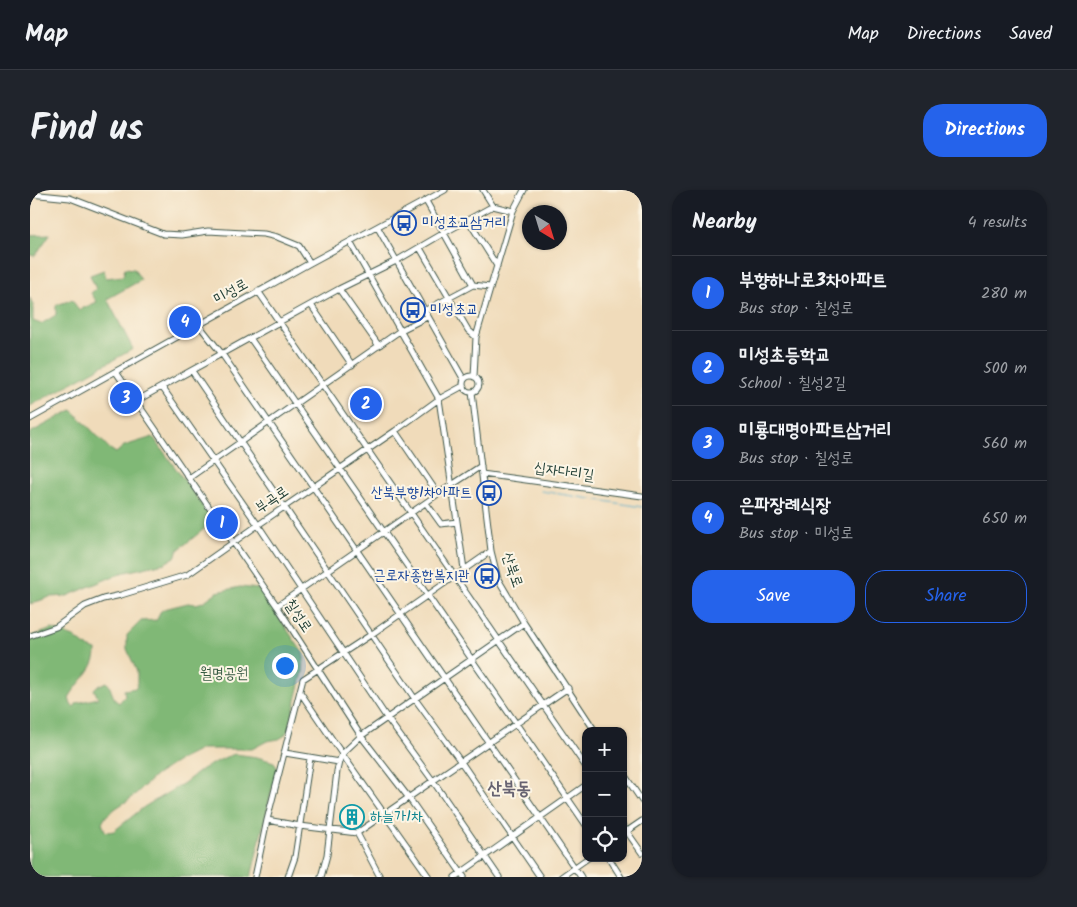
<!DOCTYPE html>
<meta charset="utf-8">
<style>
body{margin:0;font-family:Kalam,"Poor Story",sans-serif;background:#20242c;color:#f1f3f6}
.controls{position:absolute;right:15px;bottom:15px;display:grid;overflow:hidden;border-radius:10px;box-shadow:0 1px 4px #0004}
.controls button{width:45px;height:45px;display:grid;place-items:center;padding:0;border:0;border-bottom:1px solid #363941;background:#171b24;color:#f1f3f6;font:25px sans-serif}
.compass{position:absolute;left:492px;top:15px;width:45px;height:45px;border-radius:50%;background:#171b24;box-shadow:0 1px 4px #0004;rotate:142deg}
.you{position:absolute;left:254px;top:475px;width:18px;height:18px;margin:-12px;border:4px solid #fff;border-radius:50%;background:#1a73e8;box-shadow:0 0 0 8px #1a73e833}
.badge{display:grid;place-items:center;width:32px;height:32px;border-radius:50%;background:#2563eb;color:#fff;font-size:16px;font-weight:700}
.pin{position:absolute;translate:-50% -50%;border:2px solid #fff;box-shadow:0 1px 5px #0006}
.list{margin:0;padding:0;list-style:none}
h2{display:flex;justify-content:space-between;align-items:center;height:65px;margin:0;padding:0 20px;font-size:21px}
h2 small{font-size:16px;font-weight:400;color:#9ea1a6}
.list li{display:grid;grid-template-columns:32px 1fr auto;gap:15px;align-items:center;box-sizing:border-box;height:75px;padding:0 20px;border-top:1px solid #363941}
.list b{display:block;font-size:19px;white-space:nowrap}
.list p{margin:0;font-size:16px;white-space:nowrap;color:#9ea1a6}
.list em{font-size:16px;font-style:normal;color:#9ea1a6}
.actions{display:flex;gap:10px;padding:15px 20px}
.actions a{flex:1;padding:11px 0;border:1px solid #2563eb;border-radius:20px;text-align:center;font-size:18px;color:#2563eb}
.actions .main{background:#2563eb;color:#fff}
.icon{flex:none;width:28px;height:28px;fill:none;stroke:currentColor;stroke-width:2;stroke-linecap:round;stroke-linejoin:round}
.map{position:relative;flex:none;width:612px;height:687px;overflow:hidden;border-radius:20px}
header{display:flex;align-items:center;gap:30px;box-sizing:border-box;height:70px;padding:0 25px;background:#171b24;border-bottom:1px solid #363941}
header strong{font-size:24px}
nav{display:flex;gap:28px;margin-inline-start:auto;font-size:18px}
.intro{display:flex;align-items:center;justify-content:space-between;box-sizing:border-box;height:120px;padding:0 30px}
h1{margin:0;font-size:35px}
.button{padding:12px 22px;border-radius:20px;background:#2563eb;color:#fff;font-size:18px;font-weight:700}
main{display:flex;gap:30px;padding:0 30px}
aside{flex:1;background:#171b24;border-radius:20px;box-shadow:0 1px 4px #0004}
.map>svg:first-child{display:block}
.forest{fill:#80b876;stroke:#507a55}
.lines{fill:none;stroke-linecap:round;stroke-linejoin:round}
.stream{stroke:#49a8c8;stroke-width:1}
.minor-casing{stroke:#3e5548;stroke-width:7}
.minor{stroke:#fff;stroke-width:5}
.labels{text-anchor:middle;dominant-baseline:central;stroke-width:4;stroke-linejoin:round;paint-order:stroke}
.transit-label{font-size:15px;fill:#164399;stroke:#fcf5e5;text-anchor:start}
.street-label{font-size:15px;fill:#1f3d34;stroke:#fcf5e5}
.park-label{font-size:15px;fill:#395c45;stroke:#fcf5e5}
.culture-label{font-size:15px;fill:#0d838f;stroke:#fcf5e5;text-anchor:start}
.quarter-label{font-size:18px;font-weight:bold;fill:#676371;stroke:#fcf5e5}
</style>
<header>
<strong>Map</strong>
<nav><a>Map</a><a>Directions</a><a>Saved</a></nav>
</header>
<div class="intro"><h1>Find us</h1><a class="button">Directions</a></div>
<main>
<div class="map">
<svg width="612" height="687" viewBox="0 0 612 687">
<rect width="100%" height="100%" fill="#fcf5e5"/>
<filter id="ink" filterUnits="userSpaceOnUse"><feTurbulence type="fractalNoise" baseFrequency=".02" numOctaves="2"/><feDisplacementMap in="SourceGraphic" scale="10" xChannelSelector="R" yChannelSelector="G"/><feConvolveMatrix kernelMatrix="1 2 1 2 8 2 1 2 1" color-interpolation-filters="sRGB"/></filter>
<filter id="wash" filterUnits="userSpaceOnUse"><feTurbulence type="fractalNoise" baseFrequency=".0096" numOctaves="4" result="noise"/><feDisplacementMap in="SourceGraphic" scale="20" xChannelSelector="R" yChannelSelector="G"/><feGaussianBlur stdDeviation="1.12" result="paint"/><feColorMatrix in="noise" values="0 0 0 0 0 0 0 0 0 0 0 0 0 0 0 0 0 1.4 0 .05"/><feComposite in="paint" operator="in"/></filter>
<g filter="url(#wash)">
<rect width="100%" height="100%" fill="#f0dbba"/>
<!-- forest -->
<path class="forest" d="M20,44L5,66L0,65V45Z
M95,78L104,79L111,90L77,109L103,159L0,216V108L3,115V131L11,134L26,125V115L42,110L49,120L67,112L61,103L66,99L60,85L74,80L76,88L93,86Z
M42,220L80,259L86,263L94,256L123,247L184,331L148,360L145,367L135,373L91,383L37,406L20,407L0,414V243Z
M210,397L228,399L233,404L273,463L274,468L273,482L259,539L254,546L249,549L237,551L222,559H172L148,571L126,585L100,609L86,618L76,626L72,633L75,641L78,642L84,641L114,617L154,593L172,579L196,567L205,564L227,567L244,572L247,578L221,687H0V447L22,439L44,447L55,456L66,460C67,479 47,492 39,508L41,515L44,517L47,513L68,508L64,499L67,496L77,492C82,499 82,509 89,513L95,506L94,500L106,498L107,496V482L97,459V445L111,431L127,430L130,422L134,419L158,413L166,414L173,412L187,402Z"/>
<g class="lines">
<!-- stream -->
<path class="stream" d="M511,301L612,317"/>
</g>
</g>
<g filter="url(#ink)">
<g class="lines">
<defs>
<path id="minor" d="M453,0L463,16
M0,4L40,8L133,44L152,45L178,41L234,44L247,47L269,56L280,73
M396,11L443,95
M438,30L467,76
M348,38L434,190
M320,52L409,209L434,379
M390,58L438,140L446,147
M309,99L349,156
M228,101L556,577
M281,115L322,175
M394,121L443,95L460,97
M169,135L192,164L551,687
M220,148L556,635
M162,181L385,509L431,572L510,687
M86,182L247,416L331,546L379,608L434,687
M433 194a8 8 0 1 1 16 0a8 8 0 1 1-16 0Z
M444,187L446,147L483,21L494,0
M132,197L228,335L357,528L403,591L469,687
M442,202L461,361L468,389L494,433L565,541
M106,211L309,99L366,71L414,43L463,16L483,21
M0,229L280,73L415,0
M365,241L408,304
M452,284L612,306
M159,288L371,140L397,127
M396,313L411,334L427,332
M247,416L408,304L451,276
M0,446L26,437L55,416L73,409L91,405L157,385L228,335L365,241L409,209L433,196
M270,502L312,564L399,687
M255,563L309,572
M593,583L612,611
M237,630L270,636L327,643L538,498
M593,636L612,663
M327,643L350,687
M593,644L612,631
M579,668L591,687
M225,687L237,630L273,489L342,444L461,361
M258,687L265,667L280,568
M291,687L297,665L307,581L309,572L312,564L331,546L494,433
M425,687L556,595
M531,687L558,668"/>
</defs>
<!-- minor casing -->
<use href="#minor" class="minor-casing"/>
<!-- minor -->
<use href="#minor" class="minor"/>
</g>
</g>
<!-- icons -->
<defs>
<symbol id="bus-ring" viewBox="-11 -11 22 22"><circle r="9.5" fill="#fcf5e5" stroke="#1a4fb4" stroke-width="1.5"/><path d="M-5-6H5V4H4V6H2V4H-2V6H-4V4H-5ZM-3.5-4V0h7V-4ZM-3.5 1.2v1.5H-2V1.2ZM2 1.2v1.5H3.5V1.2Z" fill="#1a4fb4"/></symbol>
<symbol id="building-ring" viewBox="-11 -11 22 22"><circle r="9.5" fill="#fcf5e5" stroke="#0f9aa8" stroke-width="1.5"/><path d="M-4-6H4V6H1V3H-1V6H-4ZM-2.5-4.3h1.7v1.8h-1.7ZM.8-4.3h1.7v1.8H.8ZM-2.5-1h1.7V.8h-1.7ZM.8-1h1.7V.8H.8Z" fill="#0f9aa8"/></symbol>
</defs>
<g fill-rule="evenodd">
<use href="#bus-ring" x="360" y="19" width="28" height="28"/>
<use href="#bus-ring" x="369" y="106" width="28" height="28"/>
<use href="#bus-ring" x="445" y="289" width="28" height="28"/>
<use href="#bus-ring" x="443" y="372" width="28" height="28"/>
<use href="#building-ring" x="308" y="613" width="28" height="28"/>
</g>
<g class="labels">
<!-- transit labels -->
<g class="transit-label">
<text x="392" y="33">미성초교삼거리</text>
<text x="400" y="120">미성초교</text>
<text x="442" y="303" text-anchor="end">산북부향1차아파트</text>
<text x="440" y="386" text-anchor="end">근로자종합복지관</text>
</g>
<!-- street labels -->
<g class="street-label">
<text transform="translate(201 102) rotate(-29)">미성로</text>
<text transform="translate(534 282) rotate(8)">십자다리길</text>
<text transform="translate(242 310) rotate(-34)">부곡로</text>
<text transform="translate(482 380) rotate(71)">산북로</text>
<text transform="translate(268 426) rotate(56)">칠성로</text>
</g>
<!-- park labels -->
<g class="park-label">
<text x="194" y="484">월명공원</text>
</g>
<!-- culture labels -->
<g class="culture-label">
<text x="340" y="627">하늘가1차</text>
</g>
<!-- quarter labels -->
<g class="quarter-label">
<text x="479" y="599">산북동</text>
</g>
</g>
</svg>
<div class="controls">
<button>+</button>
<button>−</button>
<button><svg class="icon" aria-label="locate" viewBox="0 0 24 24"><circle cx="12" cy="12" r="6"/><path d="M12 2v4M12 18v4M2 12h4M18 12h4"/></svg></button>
</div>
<svg class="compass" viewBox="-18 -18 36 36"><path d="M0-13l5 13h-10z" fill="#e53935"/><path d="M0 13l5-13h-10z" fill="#9ea1a6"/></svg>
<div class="you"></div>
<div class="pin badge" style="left:192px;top:333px">1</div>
<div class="pin badge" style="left:336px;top:214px">2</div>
<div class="pin badge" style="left:96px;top:208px">3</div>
<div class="pin badge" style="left:155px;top:132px">4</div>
</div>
<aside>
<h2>Nearby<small>4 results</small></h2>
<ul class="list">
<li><span class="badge">1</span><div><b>부향하나로3차아파트</b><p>Bus stop · 칠성로</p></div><em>280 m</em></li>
<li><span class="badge">2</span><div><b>미성초등학교</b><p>School · 칠성2길</p></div><em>500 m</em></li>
<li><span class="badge">3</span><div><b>미룡대명아파트삼거리</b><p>Bus stop · 칠성로</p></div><em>560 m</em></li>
<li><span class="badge">4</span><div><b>은파장례식장</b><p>Bus stop · 미성로</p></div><em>650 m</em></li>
</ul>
<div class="actions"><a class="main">Save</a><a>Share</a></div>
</aside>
</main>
